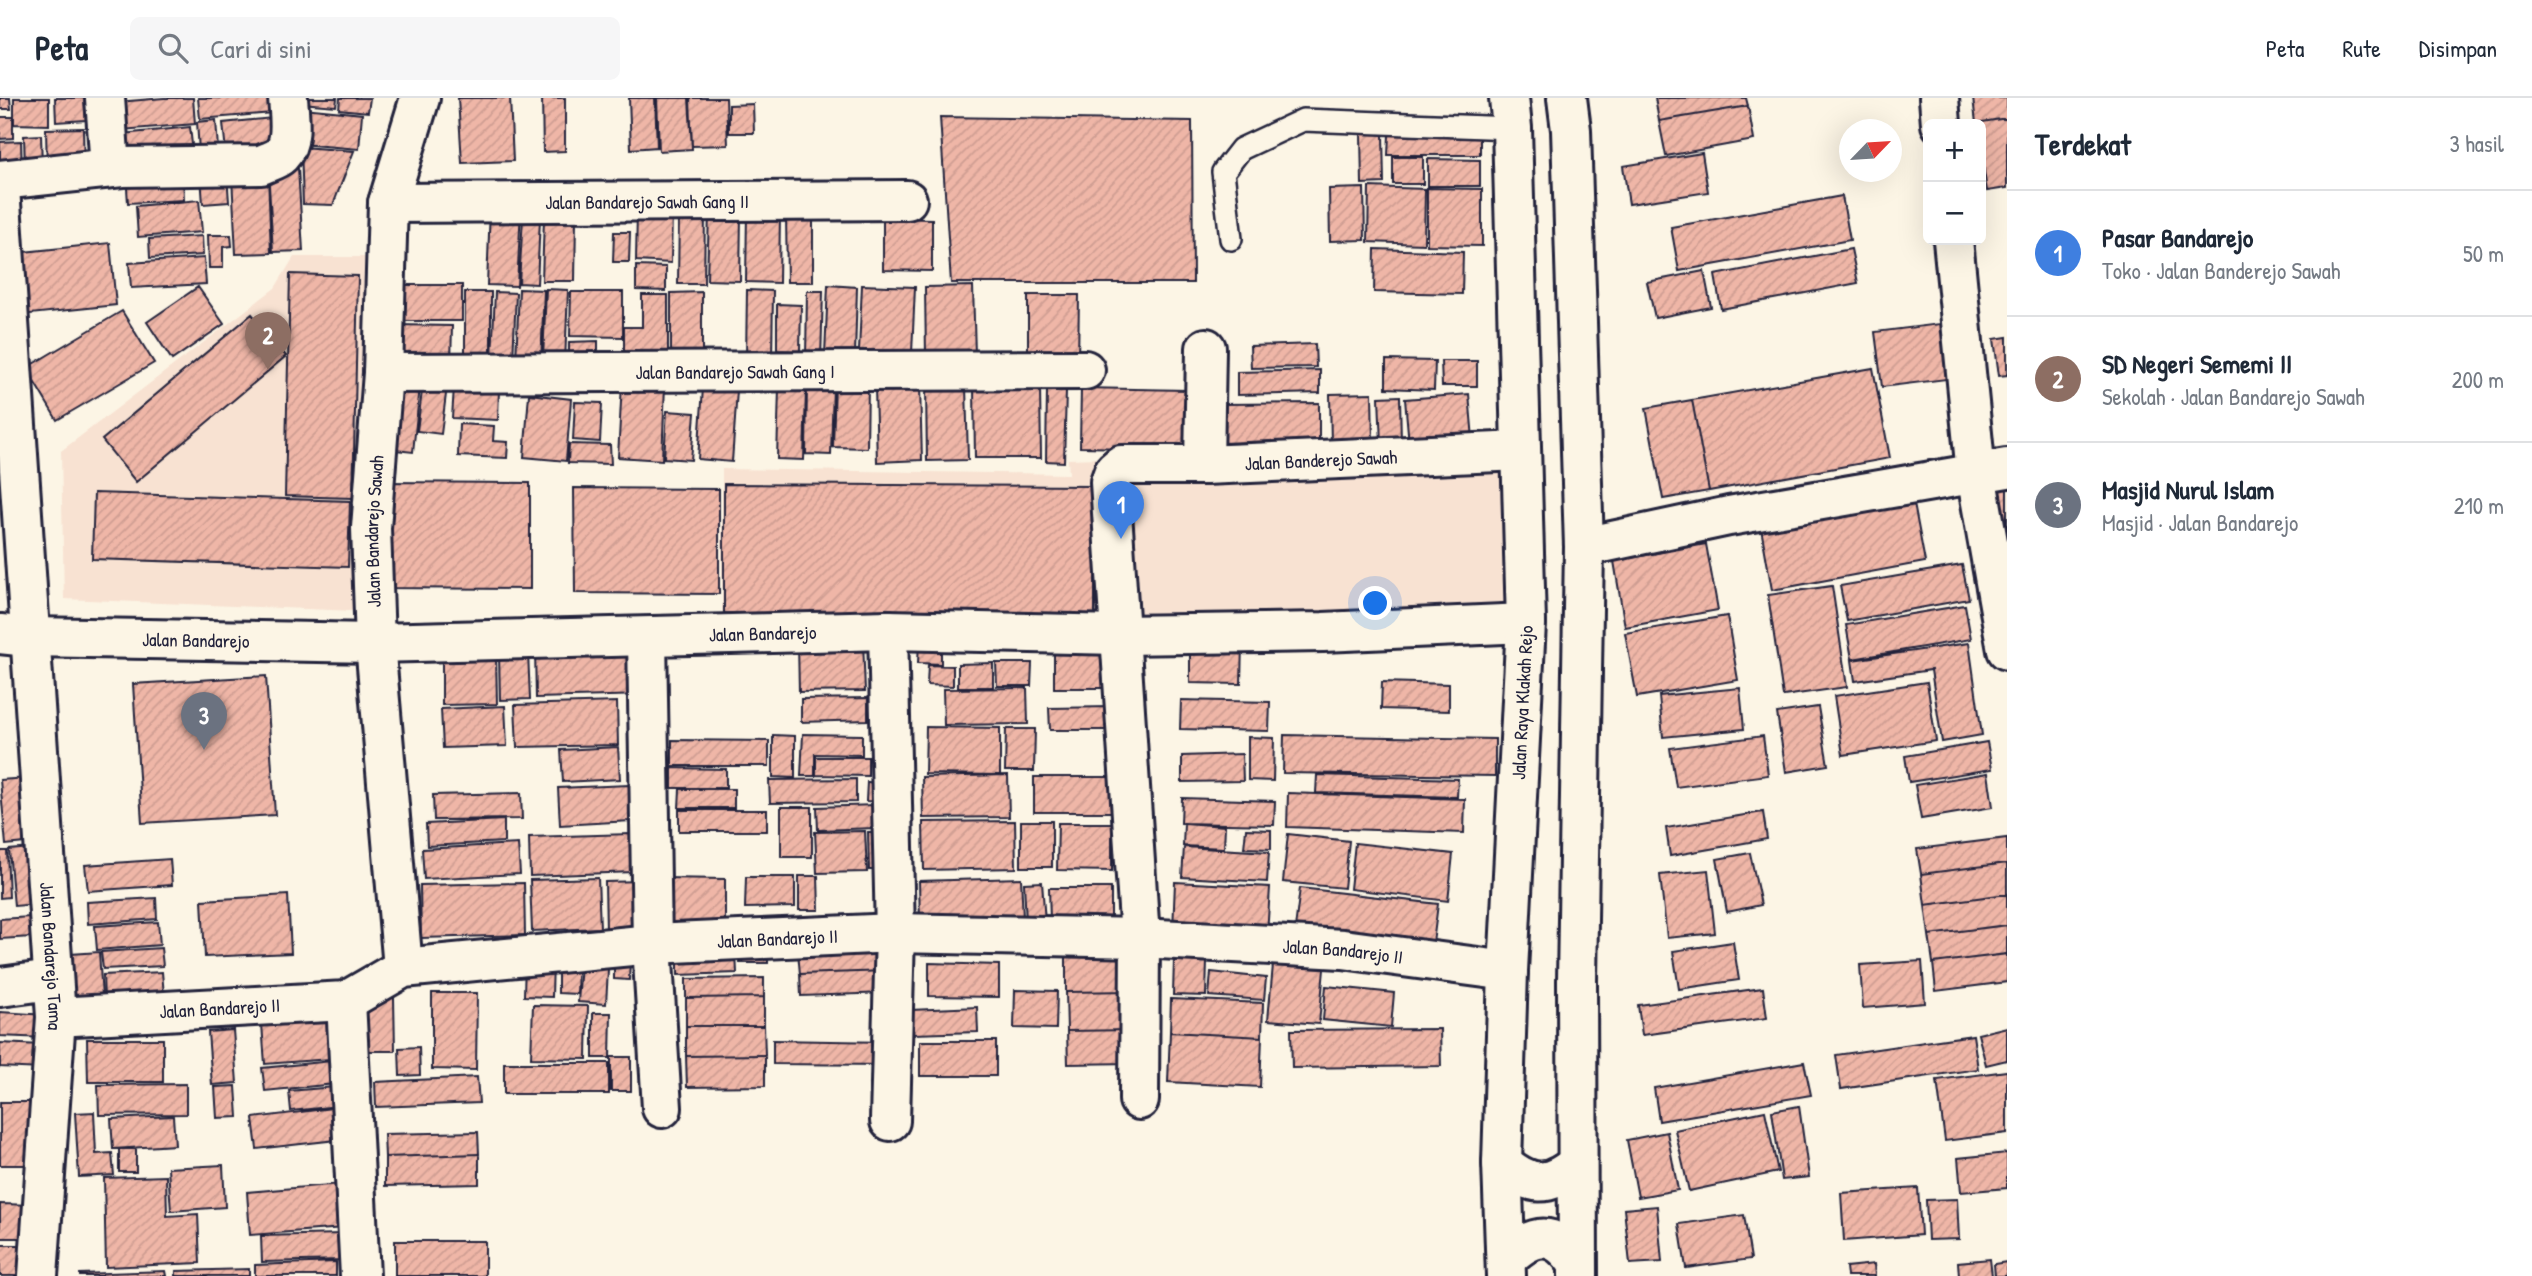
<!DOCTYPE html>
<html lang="id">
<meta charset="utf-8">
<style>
body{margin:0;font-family:"Patrick Hand",sans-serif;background:#f6f6f7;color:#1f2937}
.controls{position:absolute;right:21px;top:21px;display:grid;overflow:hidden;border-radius:10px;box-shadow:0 7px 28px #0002}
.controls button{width:63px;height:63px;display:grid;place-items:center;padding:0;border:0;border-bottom:2px solid #e0e1e3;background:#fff;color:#1f2937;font:35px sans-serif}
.compass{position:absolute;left:1839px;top:21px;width:63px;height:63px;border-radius:50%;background:#fff;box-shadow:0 7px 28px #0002;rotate:65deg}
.you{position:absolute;left:1376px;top:506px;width:24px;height:24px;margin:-18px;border:5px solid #fff;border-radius:50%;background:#1a73e8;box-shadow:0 0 0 10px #1a73e833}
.badge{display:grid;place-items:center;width:46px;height:46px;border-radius:50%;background:#d93025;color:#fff;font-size:23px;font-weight:700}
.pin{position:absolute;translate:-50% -58px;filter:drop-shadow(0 2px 4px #0008)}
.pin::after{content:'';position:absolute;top:37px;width:24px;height:21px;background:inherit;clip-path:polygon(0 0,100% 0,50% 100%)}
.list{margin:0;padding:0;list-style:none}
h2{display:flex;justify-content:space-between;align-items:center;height:91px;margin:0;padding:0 28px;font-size:30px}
h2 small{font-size:23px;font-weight:400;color:#747a83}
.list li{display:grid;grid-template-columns:46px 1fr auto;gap:21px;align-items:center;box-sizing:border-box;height:126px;padding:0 28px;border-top:2px solid #e0e1e3}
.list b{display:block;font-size:26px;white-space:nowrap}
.list p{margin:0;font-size:23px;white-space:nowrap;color:#747a83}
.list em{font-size:23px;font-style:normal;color:#747a83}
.icon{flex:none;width:38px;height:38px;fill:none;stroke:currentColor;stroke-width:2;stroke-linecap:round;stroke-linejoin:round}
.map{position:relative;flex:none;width:2007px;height:1178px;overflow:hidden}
header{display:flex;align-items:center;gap:42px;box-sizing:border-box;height:98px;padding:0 35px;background:#fff;border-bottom:2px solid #e0e1e3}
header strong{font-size:33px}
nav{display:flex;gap:38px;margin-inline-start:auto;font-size:24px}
.search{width:490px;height:63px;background:#f6f6f7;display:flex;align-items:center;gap:18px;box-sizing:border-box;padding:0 24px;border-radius:10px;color:#747a83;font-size:26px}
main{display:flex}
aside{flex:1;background:#fff}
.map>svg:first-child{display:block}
.built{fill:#f8e2d2}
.building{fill:url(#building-hatch);stroke:#22223b;stroke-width:2}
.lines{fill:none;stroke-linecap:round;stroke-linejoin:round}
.service-casing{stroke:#22223b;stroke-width:26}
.minor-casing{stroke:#22223b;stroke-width:44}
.secondary-casing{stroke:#22223b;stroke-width:44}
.service{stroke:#fcf5e5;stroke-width:21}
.minor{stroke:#fcf5e5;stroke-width:38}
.secondary{stroke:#fcf5e5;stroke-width:38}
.labels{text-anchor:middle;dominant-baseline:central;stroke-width:5;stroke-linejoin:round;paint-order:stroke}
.street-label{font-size:19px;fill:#22223b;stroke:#fcf5e5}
</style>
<header>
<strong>Peta</strong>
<div class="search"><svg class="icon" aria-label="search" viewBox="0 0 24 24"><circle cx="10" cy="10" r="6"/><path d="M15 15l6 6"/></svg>Cari di sini</div>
<nav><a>Peta</a><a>Rute</a><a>Disimpan</a></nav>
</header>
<main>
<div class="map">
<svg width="2007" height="1178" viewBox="0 0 2007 1178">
<defs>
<pattern id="building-hatch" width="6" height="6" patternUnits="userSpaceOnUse" patternTransform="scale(1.75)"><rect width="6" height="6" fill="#efb6a7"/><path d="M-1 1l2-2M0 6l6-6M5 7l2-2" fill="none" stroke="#cd9c91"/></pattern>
</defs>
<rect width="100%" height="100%" fill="#fcf5e5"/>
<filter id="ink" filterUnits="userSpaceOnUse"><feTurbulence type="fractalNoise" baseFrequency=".0143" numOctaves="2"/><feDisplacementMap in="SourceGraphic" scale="14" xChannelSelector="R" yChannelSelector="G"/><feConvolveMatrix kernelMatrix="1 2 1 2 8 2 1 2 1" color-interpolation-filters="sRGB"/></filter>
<g filter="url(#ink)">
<!-- built -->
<path class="built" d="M294,159H372L355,513L64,501L61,353L275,190Z
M1512,347L1524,507L722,531V371L1069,376L1068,361Z"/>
<!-- building -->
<path class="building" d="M0,0H10L11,11H0Z
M14,0H49V27L14,26Z
M55,0H84L86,22L56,24Z
M164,0H193L195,26L121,32L118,4Z
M198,0H270L272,15L200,21Z
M302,0H337L336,8L301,5Z
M340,0H370L368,14L339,11Z
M458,0H510L513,63L462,65Z
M542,0H565V53L543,54Z
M629,0H655L657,49L631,51Z
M657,0H689L692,51L659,53Z
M690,0H726L728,47L692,48Z
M1655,0H1746L1748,8L1659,23Z
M1973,0H2007V20L1976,25Z
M753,6L754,35H729V7Z
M1748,8L1754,42L1666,58L1659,23Z
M303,10L362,16L359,51L300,46Z
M0,19H13V40L0,41Z
M940,19L1192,23L1193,185H951Z
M272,20L275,50L226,54L223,25Z
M2007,20V90L1987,93L1981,53V26L1976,25Z
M216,22L218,51L199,53L197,24Z
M190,29L193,55L125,62L123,36Z
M83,30L84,71L47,72L46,31Z
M1361,36H1383L1384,85L1362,86Z
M41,37L42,67L25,68L24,38Z
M1389,37H1480V57H1388Z
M21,43L22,77L0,78V44Z
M301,49L354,53L333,107L303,106Z
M1702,55L1708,94L1629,106L1623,68Z
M1393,59H1423V86H1393Z
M1428,61L1480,62V88H1428Z
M298,70L303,153L273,154L268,71Z
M183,73L184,102L128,105L126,76Z
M227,76L229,104L203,106L201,78Z
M268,77L271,155L236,156L232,79Z
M1369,89L1425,91L1424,146L1368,144Z
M1364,90L1365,142L1330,143L1329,91Z
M1427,90L1482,91V148L1427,147Z
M1842,98L1850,142L1679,173L1671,129Z
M199,102L202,134L138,139L136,108Z
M490,110L521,111L517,188L487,187Z
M637,112L672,113L671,165L636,163Z
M747,113L780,114L779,185L746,184Z
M679,114H705L704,186H678Z
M709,115H741L740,183L707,182Z
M786,116L813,117V184H787Z
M523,119L540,120L537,186L519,185Z
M544,119L576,120L575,183H542Z
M883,120L932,121V173L883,172Z
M614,134H630L629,164H613Z
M208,137H231L232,148L223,149V170H209Z
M202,138L203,157L150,160L149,141Z
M110,145L116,207L21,217L14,155Z
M1375,151L1463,154L1462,196L1374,194Z
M1851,151L1858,185L1721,211L1715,177Z
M204,160L206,186L131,190L129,165Z
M636,168L666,169V193L636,192Z
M1704,173L1711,209L1655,220L1647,184Z
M290,176L358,178L353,400L285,398Z
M394,187H462V223H394Z
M828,187L857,189L855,257H825Z
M862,187L915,189L912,255L859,253Z
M973,188L975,257L926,258L925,189Z
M198,189L224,226L172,262L147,224Z
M519,191L544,192L541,265L516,264Z
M546,191L568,192L565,264L543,262Z
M747,192L773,193L772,261H746Z
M807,193H823L821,262L806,261Z
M465,194H491V263L465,262Z
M495,194L516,195L513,262L492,261Z
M571,194H623V239L570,238Z
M702,194V264H671V195Z
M642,197H668V265H624V229H642Z
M1028,197H1079L1078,266L1028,265Z
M777,206L801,207L800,253L777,252Z
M122,213L154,265L57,322L26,270Z
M252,216L286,258L136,384L102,342Z
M1956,224L1963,279L1882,289L1875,234Z
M396,227L452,228L451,265L395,264Z
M2007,239V277L1999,278L1994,241Z
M598,243V264H569V244Z
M1315,246L1316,269L1251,270L1250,248Z
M1386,262L1435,263L1434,292L1386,290Z
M1441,263H1477V288H1442Z
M1873,270L1890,360L1709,393L1692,302Z
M1320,272V295L1237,297V274Z
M835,284L868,285L867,350L833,349Z
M395,285L420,288L413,354L387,351Z
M423,285L447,288L441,336L417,333Z
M622,285L665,287L662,362L618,359Z
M807,287H833L831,357L806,356Z
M920,288L922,362L877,364L875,289Z
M926,288H966L968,362L927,363Z
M454,289L499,291L498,322L452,320Z
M1040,289L1041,360H975L974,290Z
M703,290L737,292L732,364L698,361Z
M779,290L806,291L804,362L777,361Z
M1081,290L1187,292L1186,351L1080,349Z
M1047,292L1066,293L1064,364L1046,363Z
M1372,295L1373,346L1331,347L1330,296Z
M529,296L571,301L566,363L524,359Z
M1469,296L1473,341L1409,346L1405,301Z
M1400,298L1401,345L1381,346L1379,299Z
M1692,302L1709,393L1663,401L1646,310Z
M575,304L602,305L600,344L573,342Z
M1319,305V344L1220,345V306Z
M667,313L695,315L691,362L664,360Z
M459,326L494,328L493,343L508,344L507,360L458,358Z
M569,346L610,347L611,366L568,365Z
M2007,375V428H2001L1996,376Z
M385,384L530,385V491L385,490Z
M724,386L1095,388V517L724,515Z
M574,390L719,391V496L575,495Z
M1911,390L1925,464L1772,492L1759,419Z
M94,395L350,403L348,469L92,461Z
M1706,446L1718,512L1625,529L1614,463Z
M1962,467L1969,501L1847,523L1840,488Z
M1832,488L1847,589L1783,598L1768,497Z
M1965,507L1971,541L1852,561L1846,527Z
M1727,518L1738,582L1637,599L1625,535Z
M863,543L865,593L799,594L798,544Z
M919,543L941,544V566L918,565Z
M1190,543L1242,544L1241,586L1190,585Z
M1054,545H1113L1114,590H1054Z
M1969,545L1982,637L1942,644L1931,572L1855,583L1852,562Z
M643,548L645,597L536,600L535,551Z
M528,554L530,601L500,602L499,555Z
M442,557H496L497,606L442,607Z
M993,565V589H958V566Z
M996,565H1032L1031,588H997Z
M928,567L953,568V588L927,587Z
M266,578L275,717L142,725L133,586Z
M1382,584L1449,586V613L1381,611Z
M1927,584L1936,643L1843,657L1834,598Z
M1027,590L1028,626L944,627L943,591Z
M1740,590L1744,631L1663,639L1659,598Z
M868,600V622L801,624V601Z
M1181,602L1270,604L1269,633L1180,631Z
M617,604L618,647L517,649L515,607Z
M505,608L507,648L443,650L441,611Z
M1111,609L1112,632H1050L1049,610Z
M1818,609L1828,667L1786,674L1777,615Z
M926,629L1000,630V677L925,676Z
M1006,631H1035L1034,673H1005Z
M803,636L862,637V657L815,656V678H801Z
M773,637L795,638V680L773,679Z
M1284,637L1495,641V678L1283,675Z
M1763,638L1768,677L1676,689L1670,650Z
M1248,639L1274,640L1273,683L1248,682Z
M672,642L769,643V668H672Z
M1987,644L1992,671L1909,684L1905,658Z
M618,649L620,681L563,684L561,652Z
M1242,656L1243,683L1182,684V658Z
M816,659H868V678L816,677Z
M672,670L726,671V690H672Z
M1988,675L1993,709L1921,721L1915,687Z
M1008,677L1009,719L923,720L922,679Z
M1317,677L1458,681L1457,699L1316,695Z
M1034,679H1116V714H1034Z
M28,680L35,744L6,747L0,682Z
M856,681V704L770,705L769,682Z
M867,684L890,685V704L866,703Z
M629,687L631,723L560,727L558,690Z
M680,691H734V710H679Z
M521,695L522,721L434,722L433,697Z
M1288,695L1465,701L1464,735L1287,729Z
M1182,700L1275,703L1274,727L1181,725Z
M875,707L876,730L818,732L817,709Z
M781,709H812V759H781Z
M679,712H767V733H679Z
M1763,714L1767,741L1670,758L1666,730Z
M504,722V744L427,748L426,726Z
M1015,723L1016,770L924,772L923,724Z
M1021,723H1052V769H1021Z
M1058,725H1112V773L1057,772Z
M1184,725L1225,728L1224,750L1183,748Z
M1246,731L1271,732V751L1244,750Z
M865,733L867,774L817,775L815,734Z
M868,734H886V772H869Z
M631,736L633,774L530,778L529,739Z
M1288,736L1349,743L1344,790L1283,784Z
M2007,740V765L1921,776L1917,751Z
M1355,745L1453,756L1448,803L1350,791Z
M518,746L520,776L424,781L422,751Z
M1184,749L1269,754L1267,784L1182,779Z
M32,750L38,806L14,808L9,752Z
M0,753H7L9,799L0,800Z
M1750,755L1761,807L1727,814L1717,761Z
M170,761L172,787L88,793L85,767Z
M2007,765V796L1925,807L1921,776Z
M1708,772L1715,835L1667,840L1660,777Z
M799,778H818L819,812H799Z
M746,779H795V809L745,810Z
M598,780L600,830L532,833L530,782Z
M662,780L725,781V827L661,826Z
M1021,780L1023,820L920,824L919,783Z
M643,783L644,832L606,833L605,784Z
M1042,784L1045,824H1026L1024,785Z
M1175,784L1270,789L1267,838L1173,833Z
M524,785L525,837L421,840L420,787Z
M1049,790H1111V821L1050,822Z
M1300,790L1438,806L1432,853L1294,838Z
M2007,796V827L1929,837L1925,807Z
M288,797L291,855L205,859L202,802Z
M156,800L157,821L88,826L87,804Z
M30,819L32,839L0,841V821Z
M158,824L160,847L97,852L95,828Z
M2007,827V856L1933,865L1929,837Z
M1733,844L1739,882L1679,891L1673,853Z
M740,848H768V865H740Z
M1066,849H1131L1132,893L1066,894Z
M161,850L163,868L103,871L101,854Z
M886,851V873L800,876L798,854Z
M99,854L102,899L74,901L71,856Z
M582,854L609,855L606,906L578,904Z
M736,855L737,875L678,877V856Z
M2007,856V884L1936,893L1933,865Z
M525,861H553L552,899L524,898Z
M1174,861L1207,862L1206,898L1173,897Z
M614,862L630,863L629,882L614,881Z
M1922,863L1925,905L1863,910L1860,867Z
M929,865L999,867V899L929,898Z
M1273,867L1324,871L1319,926L1268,922Z
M558,868L578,869L577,896L558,895Z
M886,873L888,895L801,898L800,876Z
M162,874L164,897L104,901L103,877Z
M1211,874L1266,880L1264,902L1209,898Z
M764,880V899L686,900V881Z
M1326,888L1394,895L1391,929L1323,922Z
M1763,890L1767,920L1642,937L1638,907Z
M1015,892L1057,893L1056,931L1014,930Z
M1132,893L1133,932L1067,933L1066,894Z
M432,895H477L476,972L432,971Z
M764,899V928H686V900Z
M366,900H394L395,953H366Z
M1171,901L1263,905L1262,939L1170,934Z
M533,907L588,908L587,961L531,960Z
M977,909L978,934L913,936L911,912Z
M0,914L46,917L45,940L0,938Z
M593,915H611L610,960H593Z
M340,920L343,960L265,966L262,926Z
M686,928H764L765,957L686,958Z
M2007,929V962L1986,967L1978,936Z
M1440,931L1441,968L1292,970L1291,932Z
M233,932L237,985L212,987L208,934Z
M1133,932V965L1068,966L1067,933Z
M1170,934L1262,939L1260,989L1168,984Z
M1973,937L1978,971L1841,991L1836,957Z
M87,941H163V984H88Z
M773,942L887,944V967L773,966Z
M920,943H996V978H920Z
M0,945L42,947V971L0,969Z
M419,949L420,977L400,978L399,950Z
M765,957V988L687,989L686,958Z
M611,959H631V993H611Z
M342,962L345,985L265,993L262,970Z
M1804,964L1811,997L1659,1023L1654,990Z
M504,965H609V996H504Z
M2007,973V1035L1945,1043L1937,982Z
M477,979L479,1005L376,1009L375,984Z
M186,986V1016L99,1017L98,987Z
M236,988L238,1019L217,1020L215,989Z
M346,988L348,1007L291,1013L289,993Z
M0,1004H38L39,1067H0Z
M1799,1008L1809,1079L1782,1082L1772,1013Z
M332,1010L336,1042L257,1051L253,1020Z
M1765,1013L1778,1074L1689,1093L1675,1032Z
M94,1014L96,1056L112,1055L114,1077L79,1079L75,1015Z
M173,1018L175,1047L113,1051L111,1021Z
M478,1034L479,1056L385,1059L384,1036Z
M1667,1034L1678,1092L1638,1099L1627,1042Z
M119,1051H136V1074H119Z
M2007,1055V1090L1961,1094L1958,1060Z
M479,1056V1086L385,1088V1059Z
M223,1067L225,1109L171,1113L168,1070Z
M166,1078L167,1118L198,1116L200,1165L106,1169L104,1080Z
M341,1086L344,1130L250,1137L247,1094Z
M1918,1090L1921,1137L1844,1143L1841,1095Z
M1957,1101L1959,1141L1928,1142L1926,1102Z
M0,1106L34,1107V1140H0Z
M1657,1108L1662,1164L1630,1166L1624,1111Z
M1744,1117L1751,1161L1686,1170L1679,1126Z
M342,1136V1162L262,1164L261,1138Z
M395,1143H485V1178H395Z
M0,1147H20V1178H0Z
M1990,1161L1992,1178H1959L1958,1164Z
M336,1164V1178H255V1167Z
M2007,1164V1178H1995L1994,1166Z
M1874,1166L1875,1178H1847L1846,1169Z
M249,1171V1178H176V1173Z
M165,1173L166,1178H80V1176Z"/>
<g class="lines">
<defs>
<path id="service" d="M1231,141L1223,74L1241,51L1303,22L1512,30"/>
<g id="minor">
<path d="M105,0L110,70"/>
<path d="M1939,0L1941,26"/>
<path d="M0,82L122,69L261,67C267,64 276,62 281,57C294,44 289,16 288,0"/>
<path id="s1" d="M0,90L56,919L38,1178"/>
<path id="s2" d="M388,105L907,102"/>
<path d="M1953,142L1976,376L2007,552"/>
<path id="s3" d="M383,275L1085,272"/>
<path d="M1204,367L1206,250"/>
<path d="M1584,449L1729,418L2007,370"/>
<path d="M888,532L895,835L890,1023"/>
<path id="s4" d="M0,536L29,539L375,545L888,532L1119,537L1323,534L1526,525"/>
<path d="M647,539L652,846L662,1010"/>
<path id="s5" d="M403,870L375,545L371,430L383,275L388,105L420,0"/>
<path d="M0,889L52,882"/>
<path d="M346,903L360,1178"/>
<path id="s6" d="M56,919L346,903L403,870L652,846L895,835L1140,840L1343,851L1508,873"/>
<path id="s7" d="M1139,1002L1140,840L1110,384L1114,373L1121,367H1204L1521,353"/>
</g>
<g id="secondary">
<path d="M1567,0L1571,32L1584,449L1577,883L1578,1178"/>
<path d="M1502,1065C1530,1089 1549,1090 1577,1066"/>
<path d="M1506,1161C1533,1135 1554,1131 1577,1165"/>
<path id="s8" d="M1506,1178L1502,1065L1508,873L1526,525L1512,30L1509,0"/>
</g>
</defs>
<!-- service casing -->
<use href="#service" class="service-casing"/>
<!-- minor casing -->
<use href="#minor" class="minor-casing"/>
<!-- secondary casing -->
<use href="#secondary" class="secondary-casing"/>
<!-- service -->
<use href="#service" class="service"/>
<!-- minor -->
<use href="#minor" class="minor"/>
<!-- secondary -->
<use href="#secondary" class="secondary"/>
</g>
</g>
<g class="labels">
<!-- street labels -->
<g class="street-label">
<text stroke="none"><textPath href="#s2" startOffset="259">Jalan Bandarejo Sawah Gang II</textPath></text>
<text stroke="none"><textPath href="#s3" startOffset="352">Jalan Bandarejo Sawah Gang I</textPath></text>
<text stroke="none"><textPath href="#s7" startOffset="840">Jalan Banderejo Sawah</textPath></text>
<text stroke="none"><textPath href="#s5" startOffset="438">Jalan Bandarejo Sawah</textPath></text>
<text stroke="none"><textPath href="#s4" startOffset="763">Jalan Bandarejo</textPath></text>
<text stroke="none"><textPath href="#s4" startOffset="196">Jalan Bandarejo</textPath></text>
<text stroke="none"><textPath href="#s8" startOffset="574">Jalan Raya Klakah Rejo</textPath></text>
<text stroke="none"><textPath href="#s6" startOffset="732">Jalan Bandarejo II</textPath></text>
<text stroke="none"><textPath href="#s6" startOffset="1298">Jalan Bandarejo II</textPath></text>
<text stroke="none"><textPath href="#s1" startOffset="770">Jalan Bandarejo Tama</textPath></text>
<text stroke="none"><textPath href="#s6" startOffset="164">Jalan Bandarejo II</textPath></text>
</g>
</g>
</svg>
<div class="controls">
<button>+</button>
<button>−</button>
</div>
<svg class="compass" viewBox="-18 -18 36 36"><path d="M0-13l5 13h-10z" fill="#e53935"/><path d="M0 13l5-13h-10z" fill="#747a83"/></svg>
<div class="you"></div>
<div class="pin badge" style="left:1121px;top:441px;background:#3f7fe0">1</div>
<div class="pin badge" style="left:268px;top:272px;background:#8d6e63">2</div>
<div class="pin badge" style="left:204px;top:652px;background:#6b7280">3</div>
</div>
<aside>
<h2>Terdekat<small>3 hasil</small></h2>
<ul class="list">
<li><span class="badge" style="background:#3f7fe0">1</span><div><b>Pasar Bandarejo</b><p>Toko · Jalan Banderejo Sawah</p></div><em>50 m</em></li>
<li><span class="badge" style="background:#8d6e63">2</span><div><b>SD Negeri Sememi II</b><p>Sekolah · Jalan Bandarejo Sawah</p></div><em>200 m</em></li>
<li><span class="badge" style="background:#6b7280">3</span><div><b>Masjid Nurul Islam</b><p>Masjid · Jalan Bandarejo</p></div><em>210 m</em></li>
</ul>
</aside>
</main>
